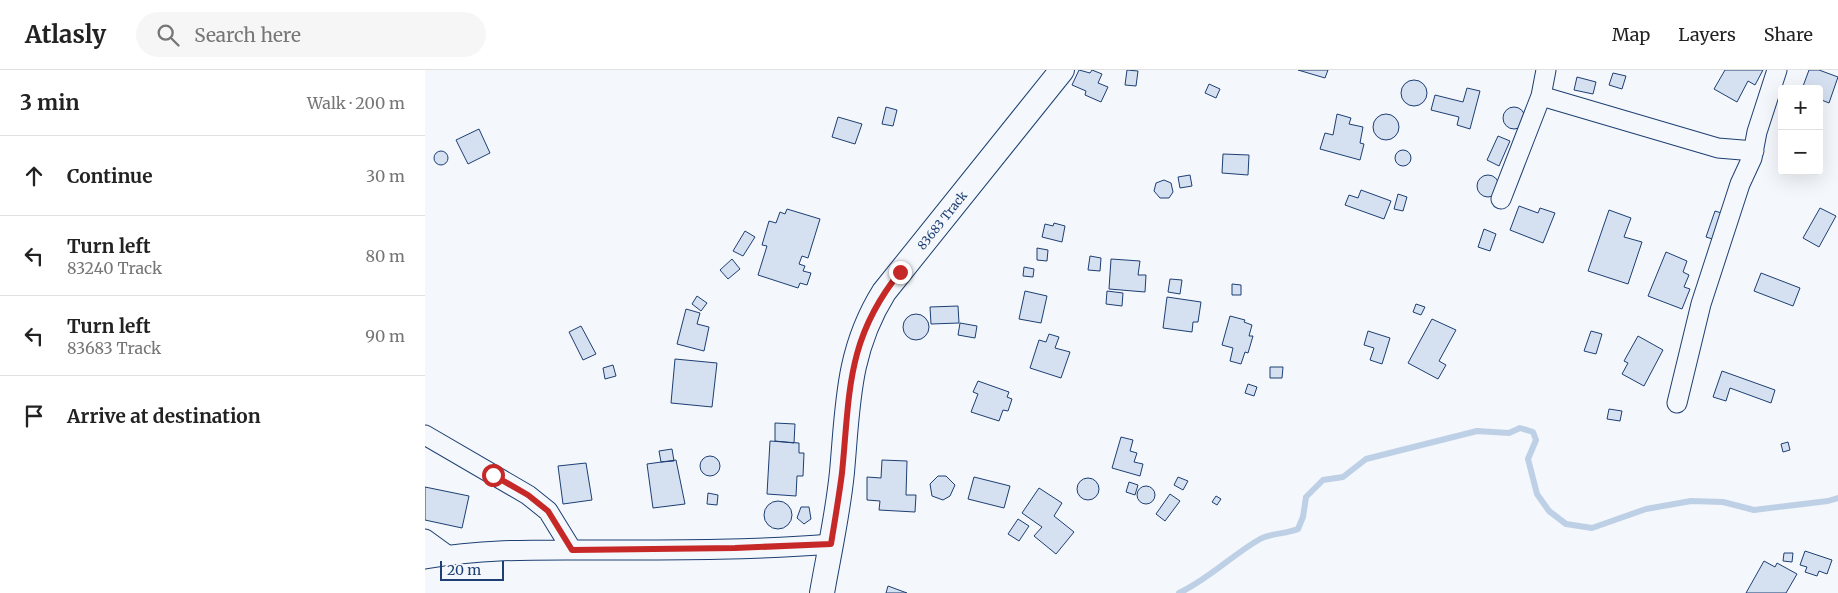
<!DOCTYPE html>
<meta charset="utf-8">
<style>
body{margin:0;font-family:Merriweather,serif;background:#f6f6f6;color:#222}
.controls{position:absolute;right:15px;top:15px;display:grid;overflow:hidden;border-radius:5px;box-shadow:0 5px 20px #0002}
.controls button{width:45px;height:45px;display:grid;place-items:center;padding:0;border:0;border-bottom:1px solid #e0e0e0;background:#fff;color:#222;font:25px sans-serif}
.scale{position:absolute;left:15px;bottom:12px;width:64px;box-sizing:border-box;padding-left:5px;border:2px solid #1d3f73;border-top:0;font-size:14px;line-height:18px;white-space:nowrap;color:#1d3f73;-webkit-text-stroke:4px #f4f7fb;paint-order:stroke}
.stop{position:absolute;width:15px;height:15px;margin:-11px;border:4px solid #c62828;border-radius:50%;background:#fff}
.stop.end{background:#c62828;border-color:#fff;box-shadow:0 1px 5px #0008}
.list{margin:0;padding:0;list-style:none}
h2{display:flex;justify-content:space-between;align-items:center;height:65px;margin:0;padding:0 20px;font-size:21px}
h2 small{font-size:16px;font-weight:400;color:#767676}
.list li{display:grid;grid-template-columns:32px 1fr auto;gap:15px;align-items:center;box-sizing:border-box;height:80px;padding:0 20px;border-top:1px solid #e0e0e0}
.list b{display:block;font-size:19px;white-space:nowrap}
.list p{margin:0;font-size:16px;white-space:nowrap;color:#767676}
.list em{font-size:16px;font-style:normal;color:#767676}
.icon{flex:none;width:28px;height:28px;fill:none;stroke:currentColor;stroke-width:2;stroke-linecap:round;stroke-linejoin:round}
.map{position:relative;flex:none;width:1413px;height:523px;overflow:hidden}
header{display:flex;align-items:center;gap:30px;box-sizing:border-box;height:70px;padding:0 25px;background:#fff;border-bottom:1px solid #e0e0e0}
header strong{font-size:24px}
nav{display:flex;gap:28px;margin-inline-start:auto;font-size:18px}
.search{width:350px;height:45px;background:#f6f6f6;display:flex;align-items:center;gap:12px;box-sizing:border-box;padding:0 18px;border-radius:28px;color:#767676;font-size:19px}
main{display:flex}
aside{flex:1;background:#fff}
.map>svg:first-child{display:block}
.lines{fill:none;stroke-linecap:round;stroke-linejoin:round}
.stream{stroke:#bed0e5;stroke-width:6}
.building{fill:#d5e0f0;stroke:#1d3f73}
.minor-casing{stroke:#1d3f73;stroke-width:21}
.tertiary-casing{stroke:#1d3f73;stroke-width:26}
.minor{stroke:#f4f7fb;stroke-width:19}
.tertiary{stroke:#f4f7fb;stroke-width:24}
.route{stroke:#c62828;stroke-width:6}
.labels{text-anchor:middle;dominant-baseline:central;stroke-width:4;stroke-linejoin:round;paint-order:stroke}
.street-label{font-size:12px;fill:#1d3f73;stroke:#f4f7fb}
</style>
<header>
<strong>Atlasly</strong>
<div class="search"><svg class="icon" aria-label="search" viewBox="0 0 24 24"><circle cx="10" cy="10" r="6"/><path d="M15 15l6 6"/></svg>Search here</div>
<nav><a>Map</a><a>Layers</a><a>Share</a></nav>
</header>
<main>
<aside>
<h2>3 min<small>Walk · 200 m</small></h2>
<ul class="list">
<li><svg class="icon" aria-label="ahead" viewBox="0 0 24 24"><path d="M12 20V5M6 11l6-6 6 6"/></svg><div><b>Continue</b></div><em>30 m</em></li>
<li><svg class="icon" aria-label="left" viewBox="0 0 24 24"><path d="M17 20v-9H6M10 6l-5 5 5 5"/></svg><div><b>Turn left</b><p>83240 Track</p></div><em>80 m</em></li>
<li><svg class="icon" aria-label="left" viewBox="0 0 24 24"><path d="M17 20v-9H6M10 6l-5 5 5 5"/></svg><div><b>Turn left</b><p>83683 Track</p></div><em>90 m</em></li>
<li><svg class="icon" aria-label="arrive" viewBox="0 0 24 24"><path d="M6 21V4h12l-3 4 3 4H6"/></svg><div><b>Arrive at destination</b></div></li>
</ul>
</aside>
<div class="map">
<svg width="1413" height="523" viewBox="0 0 1413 523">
<rect width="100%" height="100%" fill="#f4f7fb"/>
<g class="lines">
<!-- stream -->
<path class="stream" d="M754,523C784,509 807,485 835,469C846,463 861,464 873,459L878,447L881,427L898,410L918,407L941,389L1052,361L1084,363L1095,358L1108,362L1111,370L1103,389L1112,424L1124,441L1141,454L1167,458L1221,439L1266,431L1298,432L1329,440L1403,431L1413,428"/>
</g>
<!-- building -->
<path class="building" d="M654,0L665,3L667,0L677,4L673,13L683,17L676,32L660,25L661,21L647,15Z
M702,0L713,1L711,16L700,15Z
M873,0H903L900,8Z
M1300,0H1338L1330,15L1323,11L1312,32L1289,19Z
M1384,0H1394L1413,7L1404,33L1394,29V19H1377Z
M1188,3L1201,6L1197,19L1184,15Z
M1152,7L1171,12L1168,24L1149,20Z
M976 23a13 13 0 1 1 26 0a13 13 0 1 1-26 0Z
M784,14L795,19L791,28L780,23Z
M1042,18L1055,21L1045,59L1032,55L1034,47L1006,40L1010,25L1038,32Z
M1078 48a11 11 0 1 1 22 0a11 11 0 1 1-22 0Z
M461,37L472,40L468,56L457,54Z
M948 57a13 13 0 1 1 26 0a13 13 0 1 1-26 0Z
M912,44L926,48L924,54L938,57L935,73L939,74L935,90L895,79L900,63L908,65Z
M413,47L437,54L430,74L407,67Z
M54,59L65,83L43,94L31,70Z
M1073,66L1085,71L1074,96L1062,90Z
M970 88a8 8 0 1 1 16 0a8 8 0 1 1-16 0Z
M9 88a7 7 0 1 1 14 0a7 7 0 1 1-14 0Z
M798,84L824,85L823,105L797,103Z
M1052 116a11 11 0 1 1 22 0a11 11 0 1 1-22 0Z
M765,105L767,116L755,118L753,107Z
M739,110L746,113L748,122L744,128H735L729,121L731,113Z
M936,120L966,131L959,149L920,135L924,125L933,128Z
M973,124L982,127L978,141L969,139Z
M1094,136L1113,143L1115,138L1130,143L1118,173L1085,160Z
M1395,138L1411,146L1394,177L1378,168Z
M362,139L395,149L383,188L377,186L374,194L380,196L378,201L386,203L382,215L375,213L373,218L333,205L342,176L337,175L344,151L351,153L355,142L360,144Z
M1184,140L1206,148L1199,167L1217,172L1203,214L1163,201Z
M1290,141L1303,145L1294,171L1281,167Z
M629,153L640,156L637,172L617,167L620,154L628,156Z
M1059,159L1071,164L1065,181L1053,177Z
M320,161L330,167L318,186L308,181Z
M612,178L623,180L622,191L612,190Z
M1241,182L1262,191L1258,202L1264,205L1259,217L1265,219L1257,239L1223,226Z
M665,186L676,188L675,201L663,200Z
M307,189L315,199L303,209L295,200Z
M686,189L715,191L713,205H721L720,222L684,219Z
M599,197L609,199L608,207L598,206Z
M1336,203L1375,218L1368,236L1329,221Z
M745,209L757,210L755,224L743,222Z
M807,214L816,215V225H807Z
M600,221L622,226L616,253L594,249Z
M682,221L698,223L697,236L681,234Z
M272,226L282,233L276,241L267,234Z
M742,227L776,232L773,252H768L767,262L738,258Z
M991,234L1000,237L996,245L988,242Z
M533,236L534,253L506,254L505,237Z
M261,239L275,243L272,254L284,257L279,281L252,274Z
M478 257a13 13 0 1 1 26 0a13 13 0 1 1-26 0Z
M805,246L820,250L819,252L827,255L824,266H828L823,283L820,282L816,294L805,291L808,278L797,275Z
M1007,249L1031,260L1014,291L1021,295L1013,309L983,293Z
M535,253L552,256L550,268L533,265Z
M156,256L171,284L158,290L144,262Z
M943,261L965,268L957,294L945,290L949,278L939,275Z
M1166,261L1177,264L1171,284L1159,281Z
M624,264L634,267L630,278L645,282L636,308L605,298L614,270L621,272Z
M1213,266L1238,280L1219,316L1197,304L1203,293L1199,291Z
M250,289L292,293L287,337L246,333Z
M188,295L191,306L180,309L178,298Z
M845,297H858L857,308H845Z
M1297,301L1350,320L1346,333L1305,318L1301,331L1288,327Z
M553,311L584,322L582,327L587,329L583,341L578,340L574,351L546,342L553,324L548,322Z
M823,314L832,317L829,326L820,323Z
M1184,339L1197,341L1195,351L1182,349Z
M350,353L370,354L369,373L350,371Z
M696,367L708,370L705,381L712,383L709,392L718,394L715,406L687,398Z
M345,371L374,373V383H379L378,406H372L371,426L342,424Z
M1363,372L1365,380L1358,382L1356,374Z
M247,379L249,391L236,392L234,381Z
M275 396a10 10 0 1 1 20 0a10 10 0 1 1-20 0Z
M251,390L260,434L228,438L222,394Z
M457,390L482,391L481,425H491L490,442L454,440L455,431L442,430V407L456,408Z
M161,393L167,430L138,434L133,396Z
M513,406H521L530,415L525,426L518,430L507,426L505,414Z
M549,407L585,416L579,438L543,429Z
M753,407L763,411L758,420L749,415Z
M652 419a11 11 0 1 1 22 0a11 11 0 1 1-22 0Z
M704,412L713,415L710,425L701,422Z
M712 425a9 9 0 1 1 18 0a9 9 0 1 1-18 0Z
M0,417L44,426L37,458L0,450Z
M614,418L637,433L629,446L649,462L631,484L609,466L617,457L597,443Z
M283,423L293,425L292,435L282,434Z
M745,424L755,431L740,451L731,444Z
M791,426L796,429L792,435L787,432Z
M339 445a14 14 0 1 1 28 0a14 14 0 1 1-28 0Z
M376,437H384L386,449L379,454L372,448Z
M593,449L604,456L594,471L583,464Z
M1380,481L1407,490L1402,504L1394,501L1392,506L1380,502L1382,497L1375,495Z
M1359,483H1368L1367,492L1358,491Z
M1339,491L1350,497L1352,493L1372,504L1361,523H1321Z
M463,516L482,523H461Z"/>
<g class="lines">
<defs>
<path id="minor" d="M1116,26L1293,78L1329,81
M1076,129L1116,26L1121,0
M1252,333L1276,234L1315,114L1327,88L1332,62L1352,0
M0,365L103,425L123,441L147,480
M0,469L22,485
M0,489C59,478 122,480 182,480C256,480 332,480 406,474"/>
<g id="tertiary">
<path id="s1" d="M397,523C404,483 413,443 417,402C423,336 422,281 459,222L637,0"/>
</g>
</defs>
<!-- minor casing -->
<use href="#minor" class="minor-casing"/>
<!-- tertiary casing -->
<use href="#tertiary" class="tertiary-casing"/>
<!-- minor -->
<use href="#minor" class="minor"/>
<!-- tertiary -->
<use href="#tertiary" class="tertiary"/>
</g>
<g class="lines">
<!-- route -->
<path class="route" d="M68,405L103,425L123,441L147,480L310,478L406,474C410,450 414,426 417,403C425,322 421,269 475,202"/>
</g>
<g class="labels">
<!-- street labels -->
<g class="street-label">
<text stroke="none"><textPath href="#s1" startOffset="402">83683 Track</textPath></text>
</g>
</g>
</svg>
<div class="controls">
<button>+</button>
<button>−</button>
</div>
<div class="scale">20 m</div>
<div class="stop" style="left:68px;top:405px"></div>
<div class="stop end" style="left:475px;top:202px"></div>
</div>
</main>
